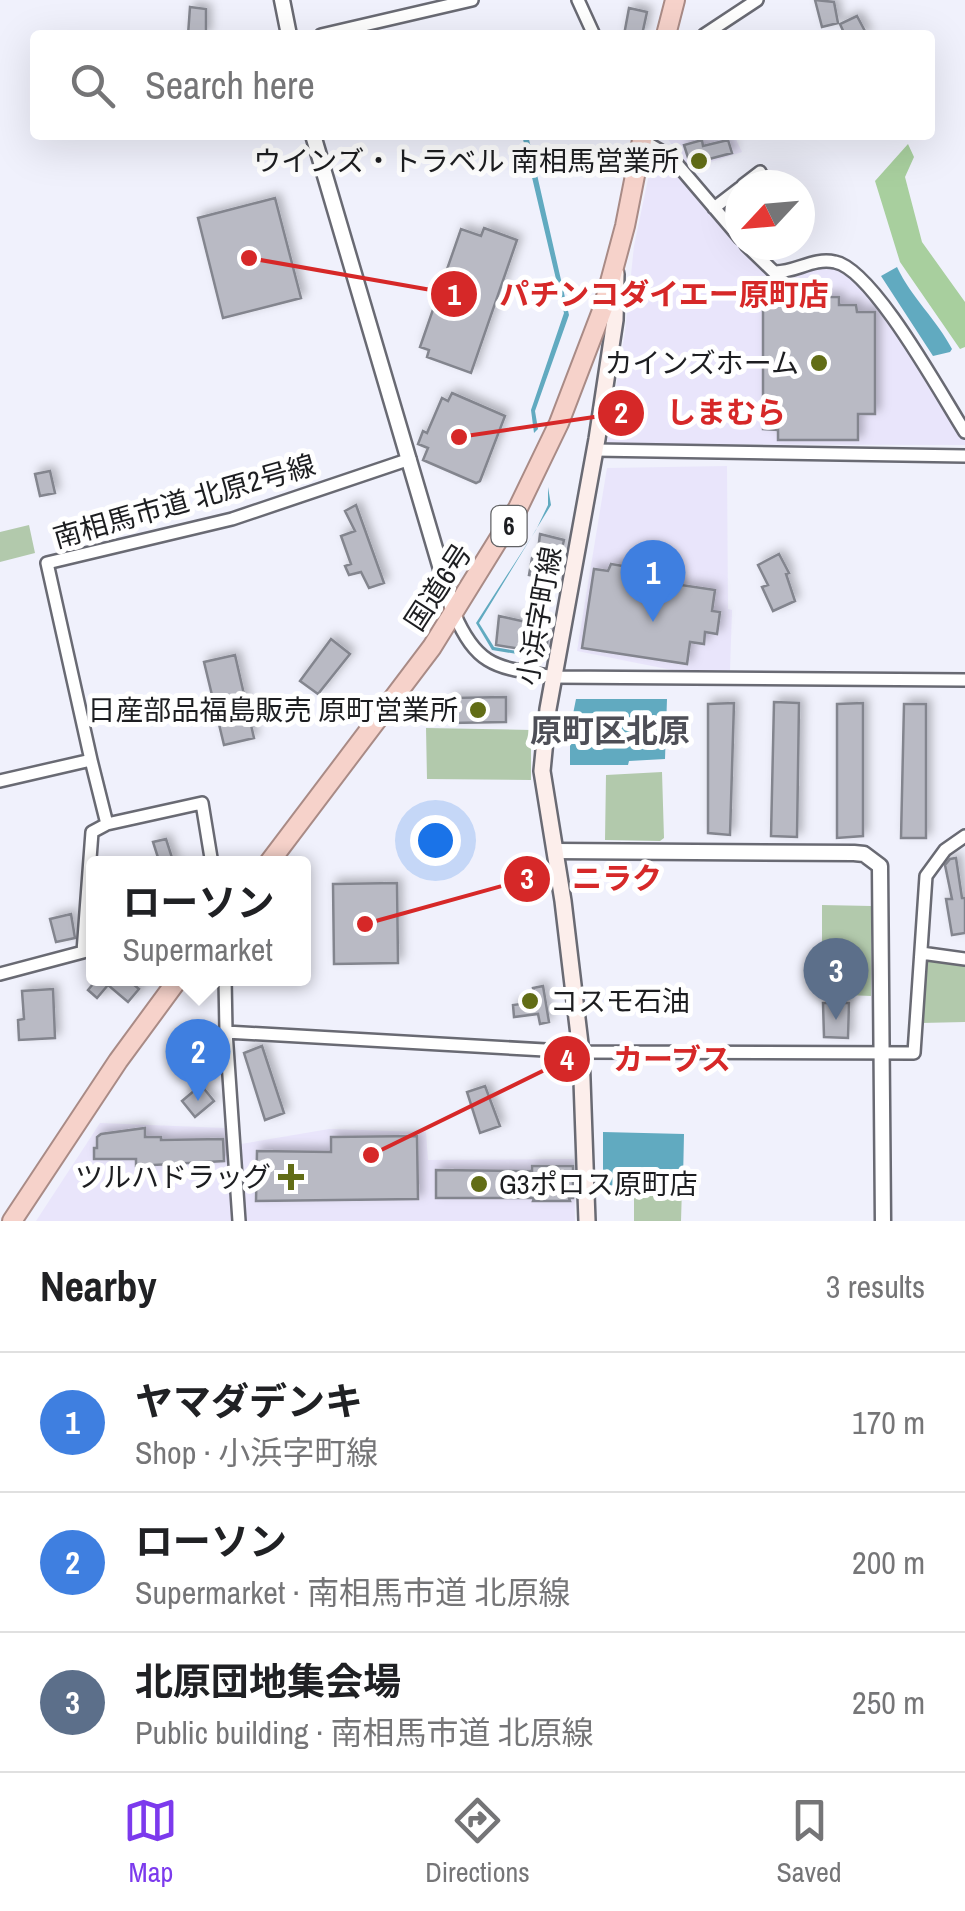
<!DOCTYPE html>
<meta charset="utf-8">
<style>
body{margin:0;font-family:"Archivo Narrow","Noto Sans JP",sans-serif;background:#f2f2f2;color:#202124}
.compass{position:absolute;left:725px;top:170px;width:90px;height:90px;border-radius:50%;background:#fff;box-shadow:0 10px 40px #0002;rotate:244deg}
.you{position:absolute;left:435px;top:840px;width:35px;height:35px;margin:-25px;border:8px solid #fff;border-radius:50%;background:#1a73e8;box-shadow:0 0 0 15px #1a73e833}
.badge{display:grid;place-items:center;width:65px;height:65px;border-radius:50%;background:#7c3aed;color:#fff;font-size:32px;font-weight:700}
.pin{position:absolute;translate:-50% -82px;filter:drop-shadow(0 2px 5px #0008)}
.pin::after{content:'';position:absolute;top:52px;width:35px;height:30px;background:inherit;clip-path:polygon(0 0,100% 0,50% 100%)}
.popup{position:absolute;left:86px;top:856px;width:225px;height:130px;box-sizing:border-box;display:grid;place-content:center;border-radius:10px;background:#fff;filter:drop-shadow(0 2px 8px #0005);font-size:32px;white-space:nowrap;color:#757577}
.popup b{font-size:38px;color:#202124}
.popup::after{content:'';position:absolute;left:50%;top:100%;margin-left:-20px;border:20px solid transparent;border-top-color:#fff}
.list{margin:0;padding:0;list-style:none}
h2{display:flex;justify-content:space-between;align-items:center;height:130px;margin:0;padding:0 40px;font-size:42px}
h2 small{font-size:32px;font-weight:400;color:#757577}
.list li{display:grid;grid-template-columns:65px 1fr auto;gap:30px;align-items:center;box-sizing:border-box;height:140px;padding:0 40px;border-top:2px solid #e0e0e0}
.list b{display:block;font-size:38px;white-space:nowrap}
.list p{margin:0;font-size:32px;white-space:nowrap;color:#757577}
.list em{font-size:32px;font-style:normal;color:#757577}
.icon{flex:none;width:55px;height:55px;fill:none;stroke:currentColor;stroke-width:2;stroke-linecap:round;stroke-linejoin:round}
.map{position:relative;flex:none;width:965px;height:1221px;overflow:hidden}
.search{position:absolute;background:#fff;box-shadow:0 10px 40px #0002;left:30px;right:30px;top:30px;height:110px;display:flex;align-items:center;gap:25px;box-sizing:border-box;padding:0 35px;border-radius:10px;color:#757577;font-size:38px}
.sheet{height:550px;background:#fff}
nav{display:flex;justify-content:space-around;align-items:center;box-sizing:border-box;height:140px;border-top:2px solid #e0e0e0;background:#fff;font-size:28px;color:#757577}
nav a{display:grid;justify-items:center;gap:5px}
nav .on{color:#7c3aed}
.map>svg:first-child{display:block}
.commercial{fill:#e9e5fb}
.green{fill:#b2c9ac}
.forest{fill:#a8cf9e}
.water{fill:#61aac0}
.building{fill:#b9bac4;stroke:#83858e;stroke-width:2.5;filter:url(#shadow)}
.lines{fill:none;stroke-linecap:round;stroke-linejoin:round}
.minor-casing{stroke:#696a73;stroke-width:16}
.tertiary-casing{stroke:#696a73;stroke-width:19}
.secondary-casing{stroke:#696a73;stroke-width:20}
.trunk-casing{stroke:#a98b86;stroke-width:22}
.minor{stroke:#fff;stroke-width:11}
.tertiary{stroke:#fff;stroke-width:14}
.secondary{stroke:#fceeeb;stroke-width:15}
.trunk{stroke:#f6d2ca;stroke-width:18}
.poi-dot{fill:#626d16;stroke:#fff;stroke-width:4}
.labels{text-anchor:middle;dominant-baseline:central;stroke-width:10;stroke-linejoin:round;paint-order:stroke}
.shield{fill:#fff;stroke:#616264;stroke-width:2.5}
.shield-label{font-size:25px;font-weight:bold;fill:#1d1e21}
.poi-label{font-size:28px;fill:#1d1e21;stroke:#fff;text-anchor:end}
.street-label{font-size:28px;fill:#1d1e21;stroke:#fff}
.quarter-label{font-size:32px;font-weight:bold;fill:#4e4f57;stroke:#fff}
.leader{fill:none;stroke:#d62828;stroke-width:4}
.callout-dot{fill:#d62828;stroke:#fff;stroke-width:4}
.mark-label{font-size:30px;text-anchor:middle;font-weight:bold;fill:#fff}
.callout-label{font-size:30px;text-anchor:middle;font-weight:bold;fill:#d62828;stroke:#fff;stroke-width:10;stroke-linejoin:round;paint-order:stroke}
</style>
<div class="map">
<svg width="965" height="1221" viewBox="0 0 965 1221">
<defs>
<filter id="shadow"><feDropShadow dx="4.5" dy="-4.5" stdDeviation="5" flood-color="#0004"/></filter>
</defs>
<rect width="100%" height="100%" fill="#f0f1fc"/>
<!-- commercial -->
<path class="commercial" d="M665,135H734L742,152L689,169Z
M658,158L669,162L740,245L770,274L828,264L839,266L876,297L965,438V445L615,444L607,442L625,332L634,246L652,160Z
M727,466L728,609L732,610L730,671L687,673L577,651L607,468Z
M100,1123L225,1128L229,1146L329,1129L426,1132L428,1160L574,1159L575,1221H36Z"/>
<!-- green -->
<path class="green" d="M29,525L35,553L0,562V532Z
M426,728L531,730V780L427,779Z
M662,772L664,838L660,841L605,840L606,775Z
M822,905L871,906V996L822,994Z
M927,961L965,964V1022L921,1023Z
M682,1188L681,1221H634V1191Z"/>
<!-- forest -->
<path class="forest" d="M908,144L914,157L905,177L922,242L965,302V347L960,349L900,262L875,181Z"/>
<!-- water -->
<path class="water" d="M522,135H528L569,315L535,411L538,429L534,433L531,410L564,313Z
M897,267C911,297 937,320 952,349L950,352L933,356L881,276Z
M548,487L551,505L479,623L494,647L547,656V659L492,650L476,623L536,530L548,505Z
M576,699H667L665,759L629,761L628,765H570V729Z
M603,1132L684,1134L683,1180L603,1186Z"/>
<!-- building -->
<path class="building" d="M815,0L834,2L838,23L822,27Z
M190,7L206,9V35H188Z
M629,8L647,12L642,35H624Z
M857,16L867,35H845L840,24Z
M702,140L703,146L728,140L732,153L690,164L684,145Z
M275,198L301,298L223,318L198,218Z
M484,228L517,240L471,373L427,357L429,350L420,347L461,229L481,236Z
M820,297H839V305H856L857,312H875V414H858V440H778V430L763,429V304H820Z
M452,393L505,416L480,481L476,483L423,460L428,448L418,444L423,431L427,433L442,398L448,401Z
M50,471L55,493L40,496L35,474Z
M356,505L384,583L369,588L361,572L349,575L345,566L351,564L341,536L355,531L345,511Z
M540,534L564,540L555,580L529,575L532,558L537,559Z
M779,554L789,573L786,574L795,601L773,611L762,587L768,585L758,565Z
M611,564L635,568L634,578L715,590L712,611L720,612L717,634L705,632L704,644L690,642L687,664L582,648L594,569L608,571Z
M499,616L549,627L546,653L496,645Z
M331,639L350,654L318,694L300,681Z
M235,655L254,738L224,745L204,662Z
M506,697V722L450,723L449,698Z
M774,702L799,703L797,837L771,836Z
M734,703L730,835L708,833V704Z
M863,703V836L837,838V704Z
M904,704H926V838H901Z
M166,839L174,864H160L153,842Z
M956,858L962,898H965V933L952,935L946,899H952L945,865L950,859Z
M397,883L398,963L334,964L333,884Z
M71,914L75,938L56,942L50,919Z
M98,978H126L139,989L128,1002L108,985L97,998L88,990Z
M543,986L549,1022L540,1024L538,1014L514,1017L513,1005L536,1002L533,988Z
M53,989L55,1038L19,1040L18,1020L24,1019L22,991Z
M823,1003H849L848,1038L824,1037Z
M262,1046L284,1113L265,1120L244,1053Z
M201,1085L214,1101L195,1117L182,1101Z
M485,1086L500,1126L480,1133L467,1092Z
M145,1128V1137H161V1140L223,1139L224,1161L136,1166V1159H94V1148H97V1137L101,1134Z
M417,1136L418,1199L256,1201L257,1151L331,1152V1137Z
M532,1166H573V1198H569L570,1201H533L534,1198H436V1170L532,1171Z"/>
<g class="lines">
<defs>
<path id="minor" d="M578,0L594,35
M321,35L472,0
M704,35L757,0
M642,140L671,157L740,238
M743,185L760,172
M714,208L740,188
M746,245L774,272C795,273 813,257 835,262C873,269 942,396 965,432
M595,450L965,456
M454,613C478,669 498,667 554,677L965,680
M91,760L47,563L232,519L410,459
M0,781L91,760L107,824L202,803L212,864
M921,953L965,959
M0,974L83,952L92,832L107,824
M225,978L226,1032L581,1052L914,1053L926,876L945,850L965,836
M226,1032L239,1221"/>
<path id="tertiary" d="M282,0L289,35
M313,135L454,613
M555,851L854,853L864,854L880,866L883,1221"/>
<path id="secondary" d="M587,1221L581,1052L563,901L542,771L548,709L597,439L615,320L616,274"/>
<path id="trunk" d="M666,35L675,0
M268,864L432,647L518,508L559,423L603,308L625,226L643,135
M12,1221L118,1061L179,978"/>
</defs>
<!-- minor casing -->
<use href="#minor" class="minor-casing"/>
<!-- tertiary casing -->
<use href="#tertiary" class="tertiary-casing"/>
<!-- secondary casing -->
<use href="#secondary" class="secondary-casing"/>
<!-- trunk casing -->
<use href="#trunk" class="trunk-casing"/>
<!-- minor -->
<use href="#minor" class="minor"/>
<!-- tertiary -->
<use href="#tertiary" class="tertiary"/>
<!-- secondary -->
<use href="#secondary" class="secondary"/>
<!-- trunk -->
<use href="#trunk" class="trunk"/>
</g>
<!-- markers -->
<g class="poi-dot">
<circle cx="699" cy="161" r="10"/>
<circle cx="819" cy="363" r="10"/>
<circle cx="478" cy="710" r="10"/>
<circle cx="530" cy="1001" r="10"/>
<path d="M286 1162h10v10h10v10h-10v10h-10v-10h-10v-10h10z"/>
<circle cx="479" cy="1184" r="10"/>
</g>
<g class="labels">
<!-- shield labels -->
<rect class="shield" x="491.5" y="506" width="35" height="40" rx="8"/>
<g class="shield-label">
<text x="509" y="526">6</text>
</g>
<!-- poi labels -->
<g class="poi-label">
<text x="679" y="161">ウインズ・トラベル 南相馬営業所</text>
<text x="799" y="363">カインズホーム</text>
<text x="458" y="710">日産部品福島販売 原町営業所</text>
<text x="550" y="1001" text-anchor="start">コスモ石油</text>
<text x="271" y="1177">ツルハドラッグ</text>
<text x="499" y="1184" text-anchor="start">G3ポロス原町店</text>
</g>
<!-- street labels -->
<g class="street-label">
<text transform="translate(184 501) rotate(-16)">南相馬市道 北原2号線</text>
<text transform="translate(438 587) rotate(-57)">国道6号</text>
<text transform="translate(539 616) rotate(-80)">小浜字町線</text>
</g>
<!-- quarter labels -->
<g class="quarter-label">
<text x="610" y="730">原町区北原</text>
</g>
</g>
<!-- callouts -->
<path class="leader" d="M249 258L454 294M459 437L621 413M365 924L527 879M371 1155L567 1059"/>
<g class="callout-dot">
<circle cx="249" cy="258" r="10"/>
<circle cx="459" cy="437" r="10"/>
<circle cx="365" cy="924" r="10"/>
<circle cx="371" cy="1155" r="10"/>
<circle cx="454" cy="294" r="25"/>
<circle cx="621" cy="413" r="25"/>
<circle cx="527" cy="879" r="25"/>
<circle cx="567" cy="1059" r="25"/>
</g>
<g class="mark-label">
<text x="454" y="305">1</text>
<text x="621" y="423">2</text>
<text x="527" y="889">3</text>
<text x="567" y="1070">4</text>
</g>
<g class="callout-label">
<text x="664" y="305">パチンコダイエー原町店</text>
<text x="726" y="423">しまむら</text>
<text x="617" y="889">ニラク</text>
<text x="672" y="1070">カーブス</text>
</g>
</svg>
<svg class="compass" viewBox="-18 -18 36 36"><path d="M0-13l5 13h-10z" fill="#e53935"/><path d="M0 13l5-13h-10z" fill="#757577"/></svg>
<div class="you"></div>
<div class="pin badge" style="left:653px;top:622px;background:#3f7fe0">1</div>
<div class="pin badge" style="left:198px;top:1101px;background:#3f7fe0">2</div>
<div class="popup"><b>ローソン</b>Supermarket</div>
<div class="pin badge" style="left:836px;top:1020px;background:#5c6f8a">3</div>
<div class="search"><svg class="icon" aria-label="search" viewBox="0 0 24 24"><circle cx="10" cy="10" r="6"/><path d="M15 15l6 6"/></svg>Search here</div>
</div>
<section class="sheet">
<h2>Nearby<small>3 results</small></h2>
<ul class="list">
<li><span class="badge" style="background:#3f7fe0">1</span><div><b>ヤマダデンキ</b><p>Shop · 小浜字町線</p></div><em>170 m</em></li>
<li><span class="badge" style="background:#3f7fe0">2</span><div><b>ローソン</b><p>Supermarket · 南相馬市道 北原線</p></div><em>200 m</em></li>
<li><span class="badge" style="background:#5c6f8a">3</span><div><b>北原団地集会場</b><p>Public building · 南相馬市道 北原線</p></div><em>250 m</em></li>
</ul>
</section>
<nav>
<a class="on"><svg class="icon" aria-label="map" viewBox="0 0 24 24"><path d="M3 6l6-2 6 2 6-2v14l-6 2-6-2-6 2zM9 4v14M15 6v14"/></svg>Map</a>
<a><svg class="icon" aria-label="directions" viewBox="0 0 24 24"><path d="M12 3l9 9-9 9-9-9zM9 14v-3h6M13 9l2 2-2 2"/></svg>Directions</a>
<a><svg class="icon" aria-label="saved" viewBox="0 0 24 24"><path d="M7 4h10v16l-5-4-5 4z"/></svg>Saved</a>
</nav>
